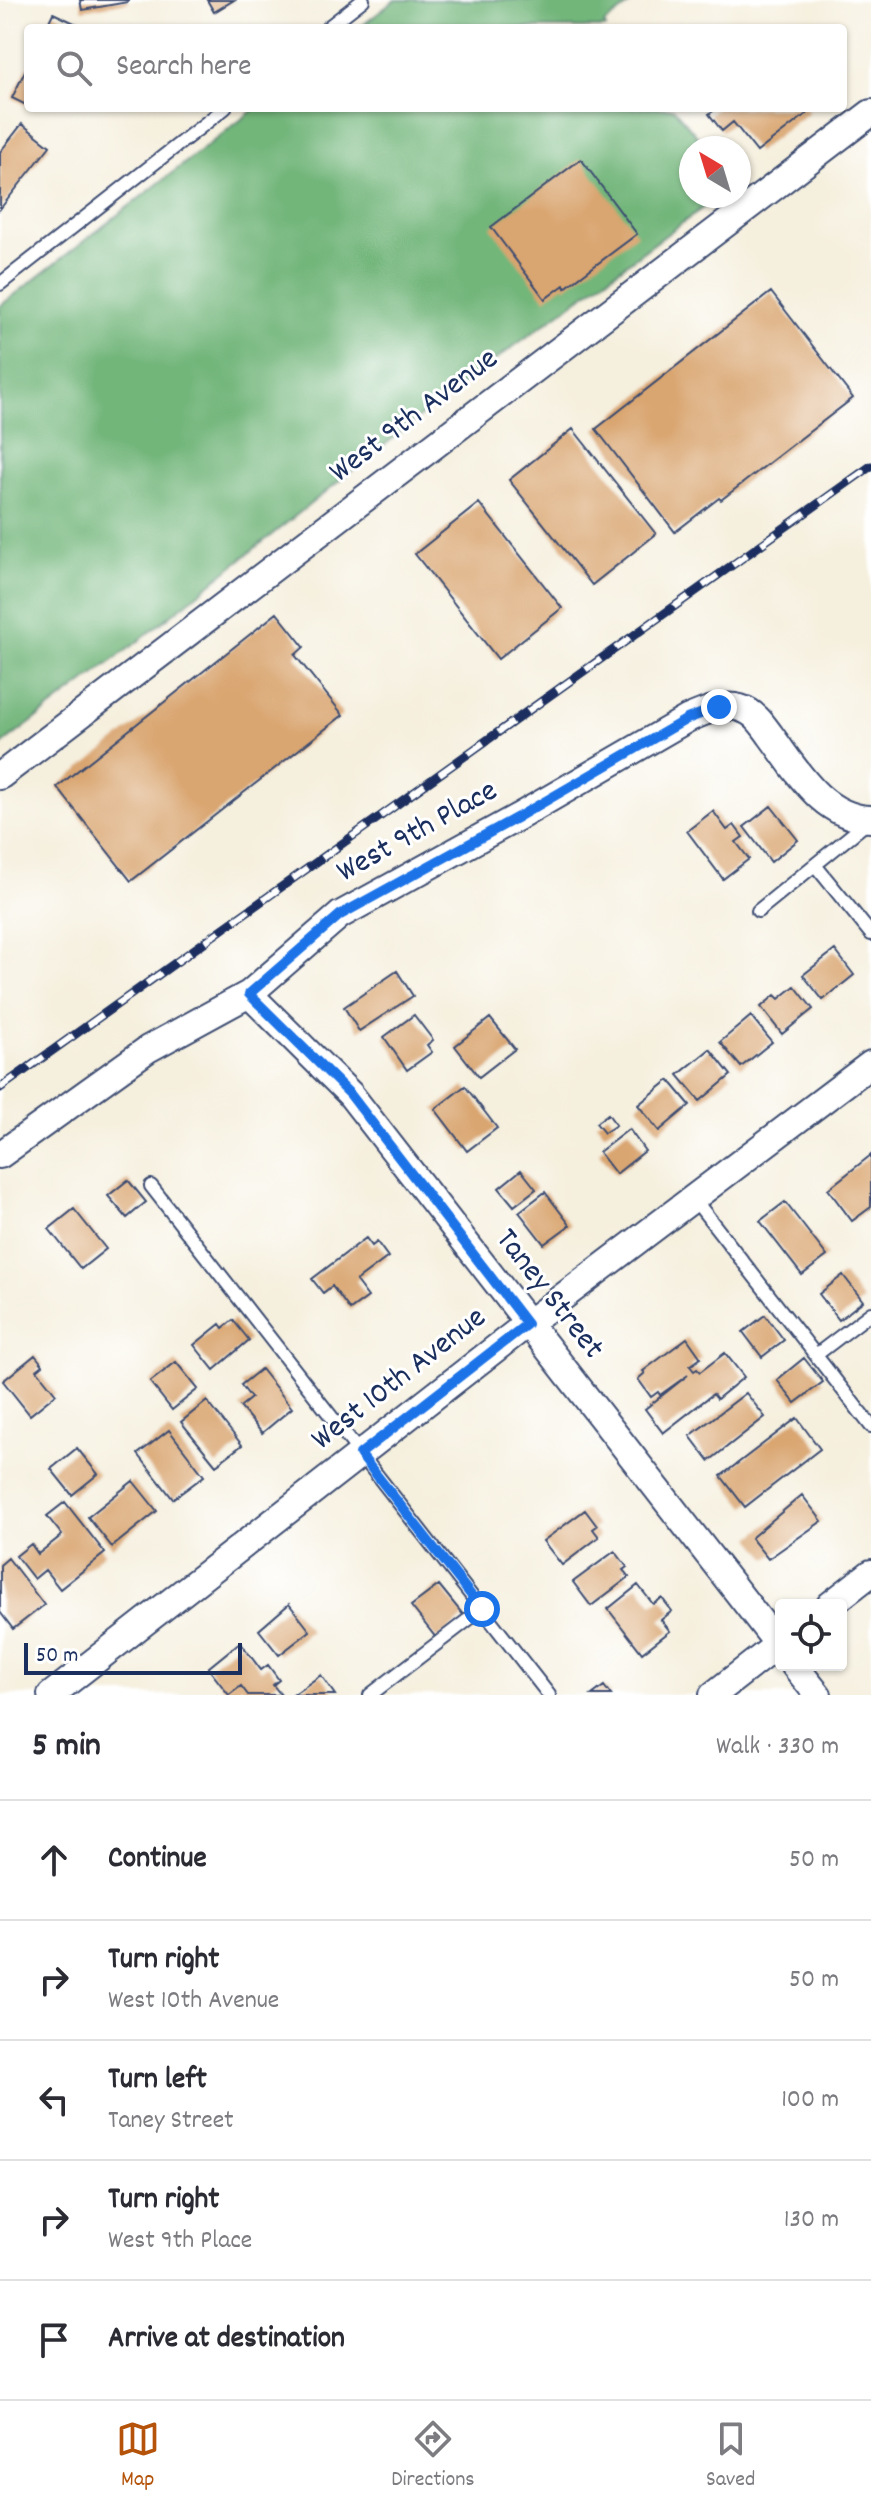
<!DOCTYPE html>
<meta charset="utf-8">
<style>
body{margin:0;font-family:Dekko,sans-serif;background:#f7f7f7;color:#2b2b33}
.controls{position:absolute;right:24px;bottom:24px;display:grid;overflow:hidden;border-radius:8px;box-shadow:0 2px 6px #0004}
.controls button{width:72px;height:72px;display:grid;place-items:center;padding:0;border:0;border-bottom:2px solid #e1e1e2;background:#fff;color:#2b2b33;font:40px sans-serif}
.compass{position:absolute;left:679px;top:136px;width:72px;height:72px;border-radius:50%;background:#fff;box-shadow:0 2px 6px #0004;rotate:322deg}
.scale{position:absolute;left:24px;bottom:20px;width:218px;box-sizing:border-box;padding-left:8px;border:4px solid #1b2f5e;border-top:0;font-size:22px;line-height:28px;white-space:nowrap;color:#1b2f5e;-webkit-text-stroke:6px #fff;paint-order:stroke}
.stop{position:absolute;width:24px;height:24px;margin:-18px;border:6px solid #1a73e8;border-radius:50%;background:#fff}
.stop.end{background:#1a73e8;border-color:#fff;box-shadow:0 2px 8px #0008}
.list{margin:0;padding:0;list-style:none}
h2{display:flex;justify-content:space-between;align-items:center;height:104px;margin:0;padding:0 32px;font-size:34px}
h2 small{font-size:26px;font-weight:400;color:#7c7c81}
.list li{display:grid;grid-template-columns:52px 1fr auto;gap:24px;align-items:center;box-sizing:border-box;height:120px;padding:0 32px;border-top:2px solid #e1e1e2}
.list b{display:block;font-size:30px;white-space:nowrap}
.list p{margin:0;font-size:26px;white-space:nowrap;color:#7c7c81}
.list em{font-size:26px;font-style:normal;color:#7c7c81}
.icon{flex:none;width:44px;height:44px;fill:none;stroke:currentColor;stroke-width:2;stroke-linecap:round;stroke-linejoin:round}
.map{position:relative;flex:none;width:871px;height:1695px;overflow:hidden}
.search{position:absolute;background:#fff;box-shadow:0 2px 6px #0004;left:24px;right:24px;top:24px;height:88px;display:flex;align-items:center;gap:20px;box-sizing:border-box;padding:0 28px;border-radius:8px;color:#7c7c81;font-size:30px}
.sheet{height:704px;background:#fff}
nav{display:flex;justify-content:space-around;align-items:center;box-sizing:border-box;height:112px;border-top:2px solid #e1e1e2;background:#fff;font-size:22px;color:#7c7c81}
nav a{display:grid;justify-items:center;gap:4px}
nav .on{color:#b45309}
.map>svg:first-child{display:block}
.forest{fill:#72b67a;stroke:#46726c;stroke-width:2}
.building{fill:#d9a570}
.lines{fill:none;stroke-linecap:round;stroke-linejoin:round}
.service-casing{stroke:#3c4c71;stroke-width:16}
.minor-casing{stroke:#3c4c71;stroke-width:30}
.service{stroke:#fff;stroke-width:12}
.minor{stroke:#fff;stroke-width:26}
.rail-casing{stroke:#1b2f5e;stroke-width:9}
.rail{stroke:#fff;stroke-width:6;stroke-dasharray:18;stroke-linecap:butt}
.route{stroke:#1a73e8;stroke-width:10}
.labels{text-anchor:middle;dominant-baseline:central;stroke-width:6;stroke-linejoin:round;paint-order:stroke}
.street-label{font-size:32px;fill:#1b2f5e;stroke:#fff}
</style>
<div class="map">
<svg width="871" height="1695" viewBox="0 0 871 1695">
<rect width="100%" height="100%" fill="#fff"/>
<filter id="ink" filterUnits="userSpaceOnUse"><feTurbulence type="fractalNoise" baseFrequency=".0125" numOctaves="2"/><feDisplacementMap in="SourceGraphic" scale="16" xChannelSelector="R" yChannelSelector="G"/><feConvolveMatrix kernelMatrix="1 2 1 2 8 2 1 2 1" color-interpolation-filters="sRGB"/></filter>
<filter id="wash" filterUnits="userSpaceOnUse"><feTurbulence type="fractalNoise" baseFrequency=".006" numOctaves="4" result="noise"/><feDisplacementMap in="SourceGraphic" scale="32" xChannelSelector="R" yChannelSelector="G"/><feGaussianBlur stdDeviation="1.8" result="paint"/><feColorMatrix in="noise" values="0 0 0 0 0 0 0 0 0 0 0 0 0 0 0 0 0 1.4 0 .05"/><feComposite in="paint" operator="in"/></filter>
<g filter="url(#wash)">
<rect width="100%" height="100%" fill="#f5efdd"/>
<!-- forest -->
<path class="forest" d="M395,0H636L604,24L606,28H359Z
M256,108H673L707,148H691V196H719L442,399L136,643L0,746V306Z"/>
<g id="blocks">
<!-- building -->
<path class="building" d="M80,0H128V2L82,10Z
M207,0H234L214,12Z
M53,13L85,28H46Z
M28,65V106L12,98Z
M717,108H805L809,112L757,152L733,122L722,131L709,114Z
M22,124L50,146L0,209V152Z
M581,159L637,234L565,288L564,285L545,299L491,227Z
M771,292L853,398L721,500L719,498L675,532L596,429Z
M573,429L656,534L592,585L509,480Z
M479,503L562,608L498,659L415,554Z
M277,613L304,647L295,655L343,715L131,881L57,787Z
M771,806L798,840L771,862L744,827Z
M713,811L727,830L734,825L743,837L736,842L749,859L723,879L687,831Z
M835,950L854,975L823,1000L803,975Z
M397,971L413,996L359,1031L344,1007Z
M795,986L813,1009L782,1034L761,1007L775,995L779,999Z
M414,1015L433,1040L427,1045L432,1052L407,1070L384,1037Z
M751,1016L772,1042L741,1067L720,1042Z
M490,1018L515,1049L479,1077L455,1046Z
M710,1049L731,1075L700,1101L678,1075Z
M669,1080L690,1105L659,1131L638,1105Z
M465,1086L497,1128L467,1151L435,1109Z
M608,1114L616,1125L604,1133L596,1123Z
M629,1129L645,1151L616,1174L599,1152Z
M871,1155V1207L852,1221L828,1189Z
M521,1170L536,1189L514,1206L499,1188Z
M128,1180L146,1202L127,1218L108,1196Z
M545,1192L570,1225L544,1244L519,1212Z
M785,1202L827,1256L802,1275L760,1221Z
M74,1209L106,1249L81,1269L49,1229Z
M366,1238L372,1246L377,1242L388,1257L356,1281L368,1297L350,1310L332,1286L323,1293L312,1279Z
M843,1275L863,1301L839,1320L819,1294Z
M765,1315L784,1340L762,1357L743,1332Z
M233,1320L249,1340L214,1370L194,1345L220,1324L223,1328Z
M687,1338L701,1358L690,1366L694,1371L697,1369L700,1372L725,1353L744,1377L717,1399L713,1394L663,1433L645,1409L688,1375L660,1395L658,1392L651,1397L638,1379L645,1373L643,1371Z
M35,1355L43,1365L37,1370L56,1394L30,1415L3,1381Z
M804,1358L823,1382L795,1403L777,1380Z
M176,1362L198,1389L172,1410L150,1382Z
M261,1369L292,1408L262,1433L240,1407L251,1398L241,1385Z
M746,1393L765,1417L709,1461L690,1436Z
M207,1401L242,1445L216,1465L181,1422Z
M797,1418L820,1449L745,1507L721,1476Z
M169,1430L204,1476L173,1499L138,1454Z
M77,1448L98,1474L72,1495L51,1469Z
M133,1481L157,1511L112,1547L88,1517Z
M802,1495L822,1521L768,1559L751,1538Z
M65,1502L105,1553L60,1589L45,1570L34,1579L16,1556L31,1544L38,1554L62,1535L47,1516Z
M585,1510L597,1526L593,1529L599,1537L562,1565L543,1541Z
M615,1551L627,1567L623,1570L629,1577L591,1606L573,1582Z
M8,1558L44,1605L13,1629L0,1612V1565Z
M439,1585L465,1617L437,1639L411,1606Z
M638,1585L653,1604L662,1598L672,1611L661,1620L670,1631L642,1653L608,1609Z
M289,1604L310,1631L279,1655L259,1630Z
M240,1642L261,1670L268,1665L279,1680L273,1685L281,1695H248L241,1686L229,1695L208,1668Z
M321,1675L335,1695H293Z
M604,1686L611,1695H592Z"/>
</g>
</g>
<g filter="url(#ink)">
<use href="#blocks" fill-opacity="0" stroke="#3c4c71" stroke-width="2"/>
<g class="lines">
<defs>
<path id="service" d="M327,28L363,0
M0,284L225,108
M815,865L871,934
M758,911L870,820
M151,1186L549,1695
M694,1199L871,1426
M816,1355L871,1313
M370,1695L482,1609"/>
<path id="minor" d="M0,776L871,113
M249,994L350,1094L781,1648
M0,1155L148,1049L249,994L340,915L518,817L687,719C703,712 722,703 740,708C755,712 763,725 771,736C797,771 823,818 871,819
M830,1605L871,1573
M794,1665L818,1695
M51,1695L527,1324L871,1064
M713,1695L781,1642"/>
</defs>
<!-- service casing -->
<use href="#service" class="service-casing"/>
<!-- minor casing -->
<use href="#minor" class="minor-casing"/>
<!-- service -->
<use href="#service" class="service"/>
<!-- minor -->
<use href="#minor" class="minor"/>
<defs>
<path id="rail" d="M0,1088L871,466"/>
</defs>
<!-- rail casing -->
<use href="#rail" class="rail-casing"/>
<!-- rail -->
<use href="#rail" class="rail"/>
</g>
</g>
<g class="lines" filter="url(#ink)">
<!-- route -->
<path class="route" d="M482,1609L360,1454L527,1324L350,1094L249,994L340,915L518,817L687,719L719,707"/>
</g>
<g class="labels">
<!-- street labels -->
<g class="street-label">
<text transform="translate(415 417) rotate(-37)">West 9th Avenue</text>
<text transform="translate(418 833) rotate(-29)">West 9th Place</text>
<text transform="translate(548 1295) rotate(52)">Taney Street</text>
<text transform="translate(400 1380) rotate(-38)">West 10th Avenue</text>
</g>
</g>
</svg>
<div class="controls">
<button><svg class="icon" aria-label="locate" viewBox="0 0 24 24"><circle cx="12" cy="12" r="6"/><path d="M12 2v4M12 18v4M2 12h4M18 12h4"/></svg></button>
</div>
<svg class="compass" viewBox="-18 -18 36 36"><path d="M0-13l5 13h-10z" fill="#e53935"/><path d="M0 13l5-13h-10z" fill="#7c7c81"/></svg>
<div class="scale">50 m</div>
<div class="stop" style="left:482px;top:1609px"></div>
<div class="stop end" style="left:719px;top:707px"></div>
<div class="search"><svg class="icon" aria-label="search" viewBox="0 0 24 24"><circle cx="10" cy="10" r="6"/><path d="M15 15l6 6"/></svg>Search here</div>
</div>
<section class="sheet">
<h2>5 min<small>Walk · 330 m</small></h2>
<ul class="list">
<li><svg class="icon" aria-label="ahead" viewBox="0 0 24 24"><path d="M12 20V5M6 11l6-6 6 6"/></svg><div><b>Continue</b></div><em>50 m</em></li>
<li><svg class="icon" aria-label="right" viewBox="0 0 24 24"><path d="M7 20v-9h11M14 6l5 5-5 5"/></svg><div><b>Turn right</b><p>West 10th Avenue</p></div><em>50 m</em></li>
<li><svg class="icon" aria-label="left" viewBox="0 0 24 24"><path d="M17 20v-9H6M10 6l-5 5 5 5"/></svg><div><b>Turn left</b><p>Taney Street</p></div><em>100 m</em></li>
<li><svg class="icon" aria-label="right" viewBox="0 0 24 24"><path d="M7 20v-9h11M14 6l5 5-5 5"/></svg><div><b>Turn right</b><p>West 9th Place</p></div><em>130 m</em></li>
<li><svg class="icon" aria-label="arrive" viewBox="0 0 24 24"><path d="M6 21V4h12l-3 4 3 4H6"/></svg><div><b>Arrive at destination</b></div></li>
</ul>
</section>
<nav>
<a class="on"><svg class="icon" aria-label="map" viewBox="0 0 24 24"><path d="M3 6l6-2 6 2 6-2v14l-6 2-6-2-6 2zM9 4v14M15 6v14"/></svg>Map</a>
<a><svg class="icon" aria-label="directions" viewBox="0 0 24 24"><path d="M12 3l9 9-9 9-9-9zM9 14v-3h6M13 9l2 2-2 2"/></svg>Directions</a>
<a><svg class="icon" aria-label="saved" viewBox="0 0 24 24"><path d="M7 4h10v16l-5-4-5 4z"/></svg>Saved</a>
</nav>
